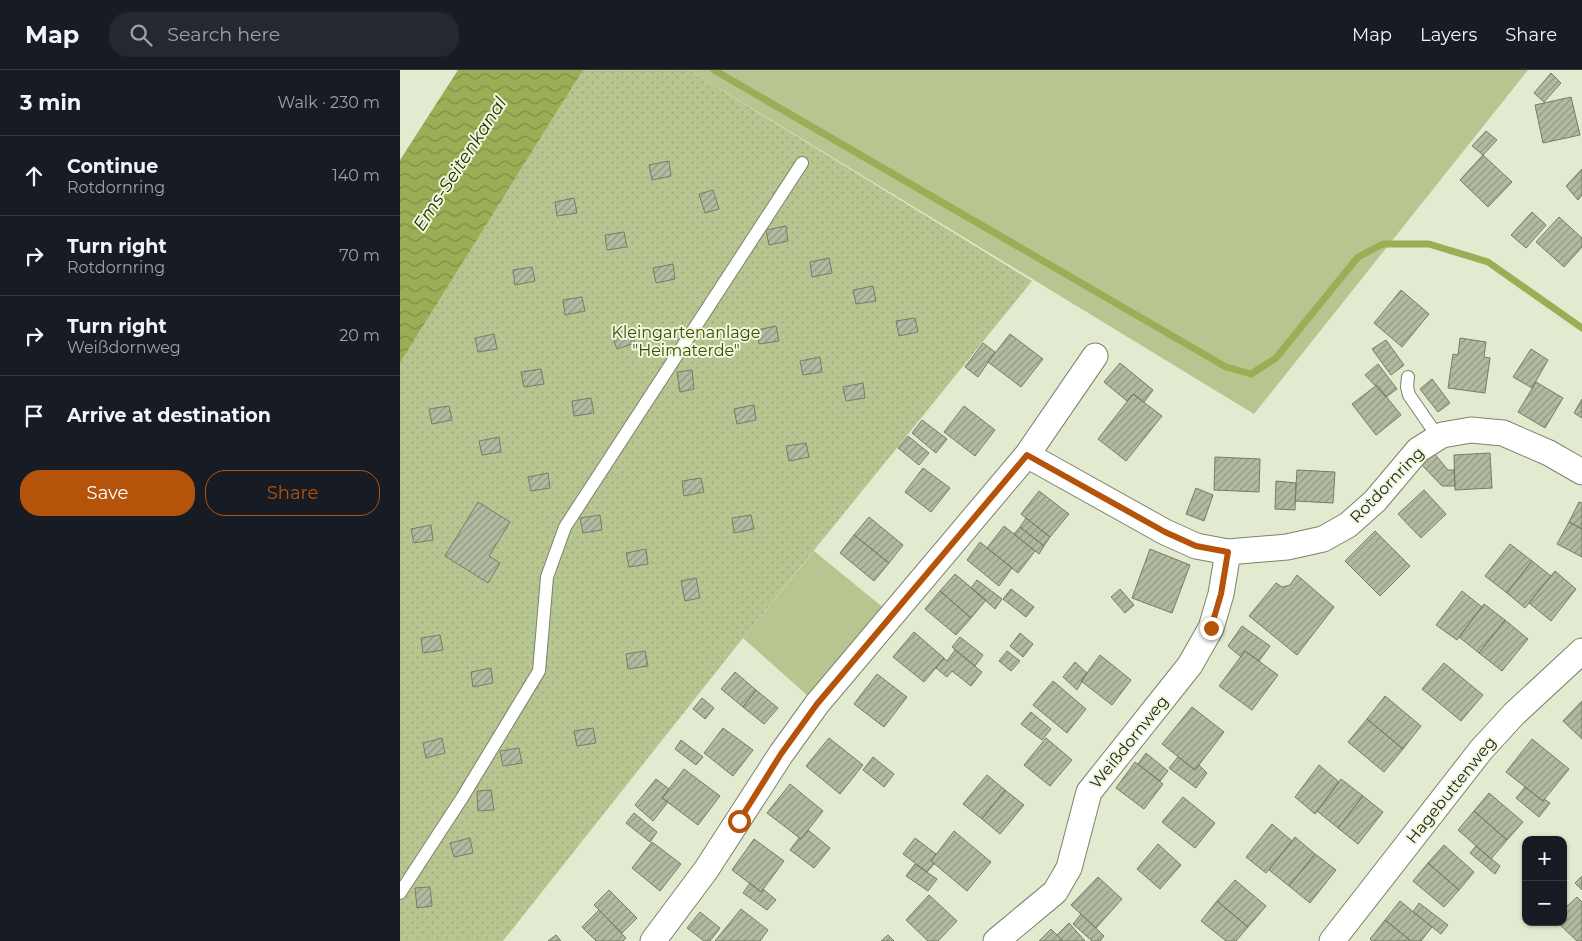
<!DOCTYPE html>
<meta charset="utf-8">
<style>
body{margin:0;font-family:Montserrat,sans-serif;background:#242831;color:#f1f3f6}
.controls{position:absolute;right:15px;bottom:15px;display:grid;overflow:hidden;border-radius:10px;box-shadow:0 1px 4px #0004}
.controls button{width:45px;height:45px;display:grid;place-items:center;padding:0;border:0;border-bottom:1px solid #363941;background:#171b24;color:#f1f3f6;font:25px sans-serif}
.stop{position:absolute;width:15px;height:15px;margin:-11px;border:4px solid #b45309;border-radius:50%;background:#fff}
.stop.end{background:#b45309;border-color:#fff;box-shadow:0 1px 5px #0008}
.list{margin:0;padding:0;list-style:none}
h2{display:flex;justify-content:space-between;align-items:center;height:65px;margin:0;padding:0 20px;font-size:21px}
h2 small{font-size:16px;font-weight:400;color:#9ea1a6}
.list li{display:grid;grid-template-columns:32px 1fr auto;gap:15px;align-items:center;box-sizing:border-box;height:80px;padding:0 20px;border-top:1px solid #363941}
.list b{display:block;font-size:19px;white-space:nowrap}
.list p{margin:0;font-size:16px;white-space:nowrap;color:#9ea1a6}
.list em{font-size:16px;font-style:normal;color:#9ea1a6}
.actions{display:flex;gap:10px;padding:15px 20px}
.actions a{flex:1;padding:11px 0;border:1px solid #b45309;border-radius:20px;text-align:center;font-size:18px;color:#b45309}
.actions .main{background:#b45309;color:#fff}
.icon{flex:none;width:28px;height:28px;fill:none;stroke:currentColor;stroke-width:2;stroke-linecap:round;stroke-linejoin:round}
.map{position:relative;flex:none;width:1182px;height:871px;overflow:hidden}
header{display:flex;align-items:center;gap:30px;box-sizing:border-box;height:70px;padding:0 25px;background:#171b24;border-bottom:1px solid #363941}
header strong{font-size:24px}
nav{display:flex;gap:28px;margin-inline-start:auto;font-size:18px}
.search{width:350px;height:45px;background:#242831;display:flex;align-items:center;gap:12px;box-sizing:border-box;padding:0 18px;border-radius:20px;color:#9ea1a6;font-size:19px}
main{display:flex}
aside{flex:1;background:#171b24}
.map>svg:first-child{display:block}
.green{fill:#b7c590}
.garden{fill:url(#garden-dots)}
.water{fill:url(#water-waves)}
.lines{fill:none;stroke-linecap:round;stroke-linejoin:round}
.stream{stroke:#9aaf55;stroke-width:7}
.building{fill:url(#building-hatch);stroke:#767d65}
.service-casing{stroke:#7c836b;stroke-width:14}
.minor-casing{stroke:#7c836b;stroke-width:27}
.service{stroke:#fff;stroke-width:12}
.minor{stroke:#fff;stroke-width:25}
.route{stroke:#b45309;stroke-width:6}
.labels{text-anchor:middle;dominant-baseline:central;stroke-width:4;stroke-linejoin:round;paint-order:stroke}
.park-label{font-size:16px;fill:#404c07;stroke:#eff7dc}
.street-label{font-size:16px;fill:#23261c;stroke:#eff7dc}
.water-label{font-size:18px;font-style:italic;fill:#272f08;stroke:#eff7dc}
</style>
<header>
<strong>Map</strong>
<div class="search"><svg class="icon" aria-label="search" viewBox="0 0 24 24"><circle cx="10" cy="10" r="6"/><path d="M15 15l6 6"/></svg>Search here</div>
<nav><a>Map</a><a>Layers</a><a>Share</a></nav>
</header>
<main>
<aside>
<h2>3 min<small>Walk · 230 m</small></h2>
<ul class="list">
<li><svg class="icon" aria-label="ahead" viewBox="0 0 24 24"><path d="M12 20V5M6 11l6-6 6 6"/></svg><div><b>Continue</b><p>Rotdornring</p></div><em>140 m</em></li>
<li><svg class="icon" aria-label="right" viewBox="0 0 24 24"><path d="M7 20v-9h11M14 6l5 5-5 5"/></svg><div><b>Turn right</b><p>Rotdornring</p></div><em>70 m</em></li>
<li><svg class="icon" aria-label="right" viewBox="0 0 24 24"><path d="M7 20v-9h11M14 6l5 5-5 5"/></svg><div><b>Turn right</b><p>Weißdornweg</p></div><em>20 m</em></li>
<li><svg class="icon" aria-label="arrive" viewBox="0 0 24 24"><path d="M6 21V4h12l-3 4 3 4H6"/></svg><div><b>Arrive at destination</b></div></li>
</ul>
<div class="actions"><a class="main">Save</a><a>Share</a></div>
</aside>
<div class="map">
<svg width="1182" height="871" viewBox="0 0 1182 871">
<defs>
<pattern id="garden-dots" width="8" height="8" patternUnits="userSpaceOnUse" patternTransform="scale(1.25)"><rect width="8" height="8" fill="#b7c590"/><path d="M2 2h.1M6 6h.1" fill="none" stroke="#9da97c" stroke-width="1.8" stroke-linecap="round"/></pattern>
<pattern id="water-waves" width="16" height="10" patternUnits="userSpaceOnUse" patternTransform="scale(1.25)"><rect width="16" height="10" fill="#9aaf55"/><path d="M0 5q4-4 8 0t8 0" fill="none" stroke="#7d8e46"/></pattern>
<pattern id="building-hatch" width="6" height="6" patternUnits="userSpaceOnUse" patternTransform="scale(1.25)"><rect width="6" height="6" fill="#b3baa1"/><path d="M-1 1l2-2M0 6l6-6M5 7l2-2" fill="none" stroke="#919782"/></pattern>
</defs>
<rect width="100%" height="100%" fill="#e2eacf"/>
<!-- green -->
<path class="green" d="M289,0H1128L854,344Z
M414,481L491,544L417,634L343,568Z"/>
<!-- garden -->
<path class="garden" d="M183,0H289L632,211L343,568L103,871H0V293Z"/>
<!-- water -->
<path class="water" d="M58,0H183L0,293V90Z"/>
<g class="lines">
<!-- stream -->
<path class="stream" d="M314,0L826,297L851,304L876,288L958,187L983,174H1029L1088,192L1182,258"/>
</g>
<!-- building -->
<path class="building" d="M1151,3L1161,13L1144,32L1134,23Z
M1171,27L1180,65L1143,73L1135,35Z
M1086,61L1097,70L1083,85L1072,76Z
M1083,85L1112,112L1088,137L1060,110Z
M269,91L271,106L252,110L249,95Z
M1182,99V125L1178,130L1166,116Z
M313,120L319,139L305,143L299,124Z
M174,128L177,143L157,146L155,132Z
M1132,142L1146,155L1126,178L1111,165Z
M1159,147L1182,168V177L1164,197L1136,172Z
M386,156L388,171L369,175L366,160Z
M224,162L227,177L207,180L205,165Z
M429,188L432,203L412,207L410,192Z
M273,194L275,209L256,213L253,198Z
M132,197L135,211L115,215L113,200Z
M473,216L476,231L456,234L453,220Z
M1001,220L1029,244L1002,277L974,253Z
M182,227L185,241L165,245L163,230Z
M515,248L518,262L499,266L496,251Z
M376,256L379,271L359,274L357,260Z
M230,259L235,273L217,279L212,265Z
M94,264L97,279L78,282L75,268Z
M610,264L643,289L621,317L588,292Z
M1060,268L1086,272L1084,287L1090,288L1085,323L1048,318L1053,284L1058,285Z
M986,270L1004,295L991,305L972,279Z
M583,273L595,282L578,307L565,297Z
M1131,279L1148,290L1132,318L1113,307Z
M420,287L422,302L403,305L400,291Z
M720,293L753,320L744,332L733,324L727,331L704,312Z
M978,294L997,319L986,327L965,305Z
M141,299L144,314L124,317L121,302Z
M292,300L294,319L280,322L277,302Z
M1032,309L1050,333L1038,342L1020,319Z
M1136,312L1163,328L1145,358L1118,342Z
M463,313L465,328L446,331L443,317Z
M977,315L1001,345L976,365L952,334Z
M733,324L762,346L726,391L698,369Z
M191,328L194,343L174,346L172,331Z
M1182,329V348L1174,343Z
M354,335L356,350L337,354L334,339Z
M49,336L52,350L32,354L29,339Z
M564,336L595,360L575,386L544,362Z
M522,350L547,369L536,383L512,363Z
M508,366L529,383L519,395L498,378Z
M99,367L101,382L82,385L79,371Z
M406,373L409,387L389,391L386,376Z
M1033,382L1048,400H1054L1055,416H1042L1021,394Z
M1090,383L1092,418L1055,420L1054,385Z
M815,387L860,389L859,422L814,420Z
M523,398L550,418L531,442L505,422Z
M897,400L935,402L933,433L895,431Z
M148,403L150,418L131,421L128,407Z
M301,408L304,422L284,426L282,411Z
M876,411L896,413L895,440L875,439Z
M796,418L813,425L804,451L786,444Z
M1024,420L1046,444L1021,468L998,444Z
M639,421L669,444L650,467L621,444Z
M78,432L110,452L89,486L100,493L88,513L45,486Z
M1179,432L1182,433V459L1169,452Z
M200,445L202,460L183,463L180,448Z
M351,445L354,459L334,463L332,448Z
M469,447L503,475L489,493L454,465Z
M626,448L650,467L644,476L620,457Z
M1169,452L1182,459V487L1157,474Z
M31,455L33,470L14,473L11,459Z
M604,456L635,481L618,503L587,478Z
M620,457L644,476L639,484L614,464Z
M975,461L1010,496L980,526L945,491Z
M454,465L489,493L474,511L440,483Z
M580,472L612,498L599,516L567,490Z
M1110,474L1132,491L1107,523L1085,506Z
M246,479L248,494L229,497L226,483Z
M750,479L790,495L772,543L732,528Z
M1132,491L1151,506L1125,538L1107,523Z
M1155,501L1176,519L1151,551L1129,533Z
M555,504L586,530L571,548L540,521Z
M897,505L934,537L897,585L849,546L876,513L882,517L890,515Z
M296,508L300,528L285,531L281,511Z
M577,510L602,529L595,539L571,518Z
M611,519L634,537L626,547L603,529Z
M720,519L734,535L725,543L711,527Z
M540,521L571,548L556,565L525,539Z
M1062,521L1082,537L1057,570L1036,555Z
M1084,534L1105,550L1079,583L1059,567Z
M1105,550L1128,569L1102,601L1079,583Z
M842,556L870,576L859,591L845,581L841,587L828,576Z
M514,562L544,588L524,612L493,587Z
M620,563L633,574L623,587L610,576Z
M40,565L43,580L23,583L21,568Z
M560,567L583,585L575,596L552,577Z
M555,580L582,602L571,616L552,601L547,607L536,598L544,588L547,591Z
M245,581L248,596L228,599L226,584Z
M607,581L620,591L611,601L599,591Z
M845,581L878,605L852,640L819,616Z
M700,585L731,610L712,635L681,611Z
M675,592L687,603L677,620L663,607Z
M1044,593L1083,625L1061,651L1022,619Z
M91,598L93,613L73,617L71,602Z
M335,602L356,620L343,637L321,619Z
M477,604L507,627L484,657L454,634Z
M653,611L686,639L667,663L633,635Z
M356,620L378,638L364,654L343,637Z
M985,626L1021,656L1003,679L967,649Z
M302,628L314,638L305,649L293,639Z
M1182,631V669L1163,651Z
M792,637L824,662L795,700L762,674Z
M631,642L651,659L642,670L621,654Z
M967,649L1003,679L984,702L948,672Z
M193,658L196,673L177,676L174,661Z
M323,658L353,680L333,706L304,683Z
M42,668L45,683L26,688L23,673Z
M429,668L463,695L440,724L406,696Z
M646,668L672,690L650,716L624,695Z
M1132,669L1169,699L1143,731L1106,702Z
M281,670L303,687L296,695L275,679Z
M119,678L122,693L103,696L100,681Z
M746,683L768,701L760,711L738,694Z
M473,687L494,704L484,717L463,700Z
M778,687L795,700L799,695L807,703L796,718L769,698Z
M735,692L763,714L744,739L716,718Z
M919,695L939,712L915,744L895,727Z
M284,699L320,726L298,755L262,728Z
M587,705L605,720L582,749L563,734Z
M256,709L269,719L262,728L268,732L253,751L235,735Z
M941,709L963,726L938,758L917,741Z
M390,714L423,741L401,769L367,743Z
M1125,717L1143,731L1144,729L1150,733L1139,747L1116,728Z
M91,720L94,740L78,741L77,721Z
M605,720L624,735L600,764L582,749Z
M1089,723L1123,752L1107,770L1074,741Z
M963,726L983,742L958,774L938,758Z
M783,727L815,753L795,778L762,752Z
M1074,741L1107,770L1091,789L1058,760Z
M234,743L257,762L250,772L226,753Z
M872,754L892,771L866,803L846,787Z
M408,760L430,778L414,798L390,780L399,768L401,769Z
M554,761L591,792L567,821L531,791Z
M895,767L915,784L889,816L869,800Z
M70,768L73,783L54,787L50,773Z
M515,768L536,784L531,791L534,794L527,802L503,784Z
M354,769L384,791L361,822L332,800Z
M252,772L281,794L260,821L232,798Z
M758,774L781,795L760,819L737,799Z
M1044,775L1074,802L1059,820L1028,793Z
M1076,776L1100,796L1095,804L1070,783Z
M915,784L936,800L910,833L889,816Z
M1028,793L1059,820L1044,837L1013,811Z
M515,794L537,809L528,821L506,806Z
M1182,806V820L1175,813Z
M698,807L722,829L696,858L671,835Z
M835,810L866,836L848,857L817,831Z
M350,813L361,822L363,819L376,830L367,840L343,823Z
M30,817L32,836L17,838L15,818Z
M209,820L237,848L222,863L194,835Z
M529,825L557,851L538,871H528L506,850Z
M1177,827L1182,832V871H1177L1157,852H1163V840Z
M817,831L848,857L836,871H826L801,851Z
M1000,831L1032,857L1021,871H1011L985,850Z
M1019,833L1048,855L1041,864L1013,842Z
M341,839L368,860L360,871H315Z
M199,840L226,868L223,871H196L182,857Z
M300,842L320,858L310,871H304L287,858Z
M681,844L704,866L700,871H692L673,854Z
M985,850L1011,871H972L970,869Z
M669,853L685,871H663L657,865Z
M651,859L663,871H639Z
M156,865L161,871H148Z
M488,865L494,871H481Z"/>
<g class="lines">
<defs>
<path id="service" d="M1008,307L1007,317L1009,325L1038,367
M0,823L62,728L139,601L147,507L165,457L402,93"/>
<path id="minor" d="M627,385L695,286
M253,871L306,800L381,684L417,634L627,385L765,462L796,476L828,482L887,477L923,469L948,455L975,431L1018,380L1042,365L1071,360L1103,363L1149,383L1182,402
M596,871L655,822L669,798L689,722L790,595L811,558L821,524L828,482
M932,871L1081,680L1114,644L1182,581"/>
</defs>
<!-- service casing -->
<use href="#service" class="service-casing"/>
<!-- minor casing -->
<use href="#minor" class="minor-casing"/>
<!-- service -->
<use href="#service" class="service"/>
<!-- minor -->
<use href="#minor" class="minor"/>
</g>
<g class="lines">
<!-- route -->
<path class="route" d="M339,751L381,684L417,634L627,385L765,462L796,476L828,482L821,524L811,558"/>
</g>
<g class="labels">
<!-- park labels -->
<g class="park-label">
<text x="286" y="262">Kleingartenanlage<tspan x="286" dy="18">"Heimaterde"</tspan></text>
</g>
<!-- street labels -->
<g class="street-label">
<text transform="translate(987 415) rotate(-46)">Rotdornring</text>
<text transform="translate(729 672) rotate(-51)">Weißdornweg</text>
<text transform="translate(1051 720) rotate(-51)">Hagebuttenweg</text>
</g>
<!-- water labels -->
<g class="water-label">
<text transform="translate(60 94) rotate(-57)">Ems-Seitenkanal</text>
</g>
</g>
</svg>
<div class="controls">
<button>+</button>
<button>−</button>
</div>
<div class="stop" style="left:339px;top:751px"></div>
<div class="stop end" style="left:811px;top:558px"></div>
</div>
</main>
